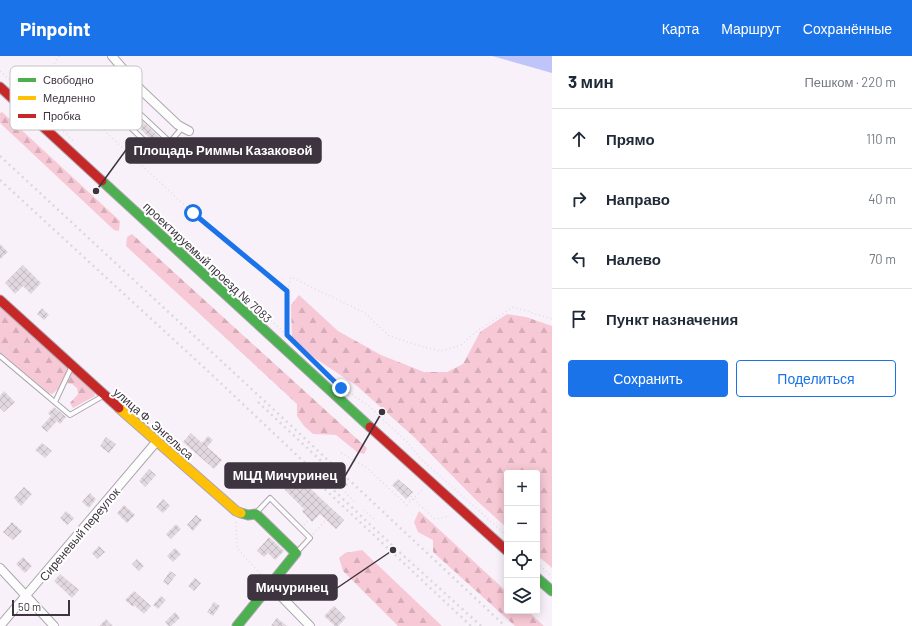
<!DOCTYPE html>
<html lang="ru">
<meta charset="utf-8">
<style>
body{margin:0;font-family:Barlow,sans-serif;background:#f2f2f3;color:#1f2937}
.controls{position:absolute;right:12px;bottom:12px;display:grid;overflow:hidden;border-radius:4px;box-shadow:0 2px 10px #0003}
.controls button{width:36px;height:36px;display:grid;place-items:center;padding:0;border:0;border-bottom:1px solid #e0e1e3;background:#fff;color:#1f2937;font:20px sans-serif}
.scale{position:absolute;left:12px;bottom:10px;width:58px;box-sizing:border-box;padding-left:4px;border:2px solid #3d343f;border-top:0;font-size:11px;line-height:14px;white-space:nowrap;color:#3d343f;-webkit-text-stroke:3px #fff;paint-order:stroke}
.stop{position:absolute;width:12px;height:12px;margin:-9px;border:3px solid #1a73e8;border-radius:50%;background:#fff}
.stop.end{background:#1a73e8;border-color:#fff;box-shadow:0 1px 4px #0008}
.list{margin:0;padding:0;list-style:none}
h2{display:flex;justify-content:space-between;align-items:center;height:52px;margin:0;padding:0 16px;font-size:17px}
h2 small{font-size:13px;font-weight:400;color:#747a83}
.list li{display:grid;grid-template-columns:26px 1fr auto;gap:12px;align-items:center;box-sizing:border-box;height:60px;padding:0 16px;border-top:1px solid #e0e1e3}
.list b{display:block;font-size:15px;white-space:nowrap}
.list em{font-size:13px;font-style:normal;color:#747a83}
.actions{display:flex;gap:8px;padding:12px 16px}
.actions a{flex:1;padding:9px 0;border:1px solid #1a73e8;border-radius:4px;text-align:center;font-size:14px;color:#1a73e8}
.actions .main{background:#1a73e8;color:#fff}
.icon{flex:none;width:22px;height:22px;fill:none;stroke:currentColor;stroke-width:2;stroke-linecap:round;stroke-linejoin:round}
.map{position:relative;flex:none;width:552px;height:570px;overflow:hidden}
header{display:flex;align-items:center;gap:24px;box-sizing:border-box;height:56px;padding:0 20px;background:#1a73e8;color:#fff}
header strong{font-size:19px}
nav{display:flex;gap:22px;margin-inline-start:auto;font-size:14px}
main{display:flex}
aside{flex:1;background:#fff}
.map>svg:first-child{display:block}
.forest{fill:url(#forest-firs)}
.water{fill:#bfc5f8}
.building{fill:url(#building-cross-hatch)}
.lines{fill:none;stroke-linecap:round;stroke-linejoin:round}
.lane-casing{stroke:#ada6af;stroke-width:6}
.street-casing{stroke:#ada6af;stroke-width:10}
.fast-casing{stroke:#ada6af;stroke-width:11}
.slow-casing{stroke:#ada6af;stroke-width:11}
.jam-casing{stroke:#ada6af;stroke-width:11}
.path{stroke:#dedde0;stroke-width:1.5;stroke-dasharray:1 3;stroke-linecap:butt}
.lane{stroke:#fefdfe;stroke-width:4}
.street{stroke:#fefdfe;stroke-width:8}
.fast{stroke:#4caf50;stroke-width:9}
.slow{stroke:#ffc107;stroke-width:9}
.jam{stroke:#c62828;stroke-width:9}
.rail{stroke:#dad8db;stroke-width:2.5;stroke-dasharray:2 4;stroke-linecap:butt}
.route{stroke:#1a73e8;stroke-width:5}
.labels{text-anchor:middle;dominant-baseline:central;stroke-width:4;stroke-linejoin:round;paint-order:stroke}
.street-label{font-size:12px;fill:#3d343f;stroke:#fff}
.key{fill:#fff;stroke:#c5c2c5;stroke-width:1}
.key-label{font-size:11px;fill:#3d343f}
.leader{fill:none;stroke:#3d343f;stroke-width:1.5}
.callout-dot{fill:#3d343f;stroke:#fff;stroke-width:1.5}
.callout{fill:#3d343f;stroke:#3d343f;stroke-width:1.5}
.callout-label{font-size:13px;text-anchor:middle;font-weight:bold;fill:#fff}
</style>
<header>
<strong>Pinpoint</strong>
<nav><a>Карта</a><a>Маршрут</a><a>Сохранённые</a></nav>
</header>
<main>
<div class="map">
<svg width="552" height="570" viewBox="0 0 552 570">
<defs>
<pattern id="forest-firs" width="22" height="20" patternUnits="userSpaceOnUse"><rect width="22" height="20" fill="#f7c9d6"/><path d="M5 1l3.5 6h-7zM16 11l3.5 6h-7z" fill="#d5adb9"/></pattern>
<pattern id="building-cross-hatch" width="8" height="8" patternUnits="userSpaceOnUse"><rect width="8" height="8" fill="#e1d7df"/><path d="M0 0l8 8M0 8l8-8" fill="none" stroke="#c2b9c0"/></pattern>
</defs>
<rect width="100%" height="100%" fill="#f8f1fa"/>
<!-- forest -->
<path class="forest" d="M2,56L120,165L119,175L114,174L0,67V57Z
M132,178L367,392L364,398L357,396L336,379L313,378L304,370L297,360V348L126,190L127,181Z
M299,239L338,275L381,299L424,316H447L463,308L480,276L507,258L526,261L552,270V512L537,499V417H507V472L476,444L415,382L357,330L292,287L291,249Z
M0,250L94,335L95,340L73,352L70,347L78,338L77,332L72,328L66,327L52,338L45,336L0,297Z
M419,455L507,536V555H528L544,570H515L433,496V484L418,476L414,466Z
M362,494L442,570H398L343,515L339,502L345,497Z"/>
<!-- water -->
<path class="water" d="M492,0H552V17Z"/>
<!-- building -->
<path class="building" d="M138,61L163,85L158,90L133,66Z
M0,188L8,196L0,203Z
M23,209L41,227L31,238L23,230L15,238L5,227Z
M42,252L49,259L44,264L37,258Z
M4,335L15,346L4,356L0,352V340Z
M54,351L66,361L60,368L57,365L47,376L41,371L51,360L48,357Z
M191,377L202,387L208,380L213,384L207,391L222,404L214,413L183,386Z
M106,381L116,388L109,397L100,390Z
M42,387L52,395L45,402L35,394Z
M149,413L156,419L145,431L139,425Z
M297,420L344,464L336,473L320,458L312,466L302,455L304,453L284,433Z
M398,423L413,436L406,443L392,429Z
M24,431L32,438L21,450L14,442Z
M90,437L96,443L89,452L82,446Z
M163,443L170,450L163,457L156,451Z
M124,449L135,459L127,467L117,457Z
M66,455L74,462L67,469L60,462Z
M196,459L202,464L193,475L187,469Z
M12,466L22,475L13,484L3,476Z
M176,468L181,473L171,483L166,478Z
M269,481L284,495L275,504L268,497L264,501L257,495Z
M99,490L105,496L97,503L92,497Z
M175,492L181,498L173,506L167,500Z
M23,501L32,510L25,517L16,508Z
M137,503L144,510L139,515L132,508Z
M170,515L176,519L168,529L163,526Z
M60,518L79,534L72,542L54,525Z
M296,519L307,529L299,537L289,527Z
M195,522L201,527L194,535L188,530Z
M134,535L151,550L144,558L134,549L133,551L125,544Z
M161,540L166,544L158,553L153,549Z
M214,546L220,550L213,560L207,556Z
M334,550L346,562L338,570H335L324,560Z
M175,556L180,562L171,570H169L165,566Z
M277,562L287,570H271Z
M106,563L113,570H99Z"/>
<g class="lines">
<defs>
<path id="lane" d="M140,58L170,86
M129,70L153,93L159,95L164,93L182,72
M0,300L70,359L103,340
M55,346L71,312
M256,457L270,442L310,482L297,496"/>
<path id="street" d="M112,0L141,34L178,69L189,75
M0,512L54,570
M271,530L310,570
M0,570L157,385"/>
<path id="fast" d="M102,125L370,371
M537,522L552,535
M237,570L296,497L256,458L248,459L241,457"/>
<path id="slow" d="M119,352L236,455L241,457"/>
<path id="jam" d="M0,31L102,125
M0,244L119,352
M370,371L507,495"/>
</defs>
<!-- lane casing -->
<use href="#lane" class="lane-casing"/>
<!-- street casing -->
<use href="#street" class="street-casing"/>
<!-- fast casing -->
<use href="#fast" class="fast-casing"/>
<!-- slow casing -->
<use href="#slow" class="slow-casing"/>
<!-- jam casing -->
<use href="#jam" class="jam-casing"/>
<!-- path -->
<path class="path" d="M59,0L49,16L52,26L193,157L287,235
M0,15L54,63L57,69L73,85
M14,26L25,29L59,60L69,80
M15,26L35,23L49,16
M214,214L287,279L331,322
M287,278V235L291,221L365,257L389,280L424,291L441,295L461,289L477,275L513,251L552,263
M4,296L32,285
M342,332L369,350L408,387L421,403L507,480
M341,397L366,411L407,449L422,434
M396,427L435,463L450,460
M401,435L411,445
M345,436L356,447
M364,454L376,465
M326,456L338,467
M236,466L237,492L264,522
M304,469L309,463
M313,478L328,462L318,453
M537,507L552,521"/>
<!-- lane -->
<use href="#lane" class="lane"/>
<!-- street -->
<use href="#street" class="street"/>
<!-- fast -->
<use href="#fast" class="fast"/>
<!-- slow -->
<use href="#slow" class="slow"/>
<!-- jam -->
<use href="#jam" class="jam"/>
<!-- rail -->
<path class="rail" d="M0,100L299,377L505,570
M0,124L210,317L395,492L481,570
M258,346L350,432
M316,425L471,570"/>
</g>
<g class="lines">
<!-- route -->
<path class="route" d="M193,157L287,235V279L341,332"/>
</g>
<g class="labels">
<!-- street labels -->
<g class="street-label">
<text transform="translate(208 206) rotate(43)">проектируемый проезд № 7083</text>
<text transform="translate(154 367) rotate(41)">улица Ф. Энгельса</text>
<text transform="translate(79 478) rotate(-50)">Сиреневый переулок</text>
</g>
</g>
<!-- legend -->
<rect x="10" y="10" width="132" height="64" rx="6" class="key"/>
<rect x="18" y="22" width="18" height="4" fill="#4caf50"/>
<rect x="18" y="40" width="18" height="4" fill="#ffc107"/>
<rect x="18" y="58" width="18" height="4" fill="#c62828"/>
<g class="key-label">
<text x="43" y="28">Свободно</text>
<text x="43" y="46">Медленно</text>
<text x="43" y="64">Пробка</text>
</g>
<!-- callouts -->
<path class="leader" d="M96 135L126 94M382 356L345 420M393 494L337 532"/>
<g class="callout-dot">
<circle cx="96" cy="135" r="4"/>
<circle cx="382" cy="356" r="4"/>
<circle cx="393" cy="494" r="4"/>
</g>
<g class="callout">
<rect x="126" y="82" width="195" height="25" rx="4"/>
<rect x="225" y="407" width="120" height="25" rx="4"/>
<rect x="248" y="519" width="89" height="25" rx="4"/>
</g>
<g class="callout-label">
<text x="223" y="99">Площадь Риммы Казаковой</text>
<text x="285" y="424">МЦД Мичуринец</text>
<text x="292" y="536">Мичуринец</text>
</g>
</svg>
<div class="controls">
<button>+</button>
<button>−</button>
<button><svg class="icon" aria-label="locate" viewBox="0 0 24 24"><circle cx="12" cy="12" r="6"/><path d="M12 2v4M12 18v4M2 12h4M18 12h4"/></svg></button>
<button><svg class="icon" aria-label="layers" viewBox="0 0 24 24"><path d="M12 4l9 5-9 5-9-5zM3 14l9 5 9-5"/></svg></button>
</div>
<div class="scale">50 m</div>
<div class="stop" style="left:193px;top:157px"></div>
<div class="stop end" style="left:341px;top:332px"></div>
</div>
<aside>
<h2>3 мин<small>Пешком · 220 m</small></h2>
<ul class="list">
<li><svg class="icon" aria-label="ahead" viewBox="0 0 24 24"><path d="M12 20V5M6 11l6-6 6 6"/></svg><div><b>Прямо</b></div><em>110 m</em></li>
<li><svg class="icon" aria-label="right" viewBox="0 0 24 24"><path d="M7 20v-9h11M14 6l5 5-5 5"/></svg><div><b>Направо</b></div><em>40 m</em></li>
<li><svg class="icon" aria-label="left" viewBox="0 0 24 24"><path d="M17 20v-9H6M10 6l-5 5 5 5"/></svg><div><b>Налево</b></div><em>70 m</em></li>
<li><svg class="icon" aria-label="arrive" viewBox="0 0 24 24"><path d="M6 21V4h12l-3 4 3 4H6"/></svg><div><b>Пункт назначения</b></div></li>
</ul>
<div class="actions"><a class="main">Сохранить</a><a>Поделиться</a></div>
</aside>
</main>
